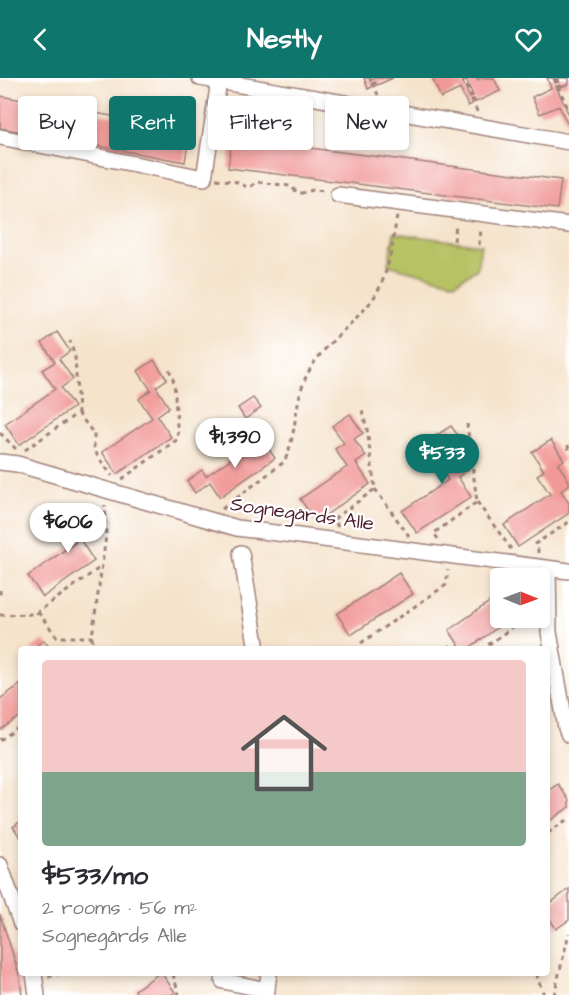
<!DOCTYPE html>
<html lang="en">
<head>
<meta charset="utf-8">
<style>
  :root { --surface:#fff; --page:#f2f2f3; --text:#2b2b33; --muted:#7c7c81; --line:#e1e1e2; --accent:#0f766e }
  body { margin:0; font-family:"Architects Daughter",sans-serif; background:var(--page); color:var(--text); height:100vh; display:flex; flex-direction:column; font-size:22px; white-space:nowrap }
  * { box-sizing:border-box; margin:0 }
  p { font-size:20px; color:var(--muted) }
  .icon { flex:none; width:33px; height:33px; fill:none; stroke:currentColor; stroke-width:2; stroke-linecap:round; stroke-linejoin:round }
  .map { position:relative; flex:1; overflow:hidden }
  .drawer { position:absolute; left:18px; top:568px; width:532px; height:330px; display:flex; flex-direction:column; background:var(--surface); border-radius:6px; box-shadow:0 3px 9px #0003 }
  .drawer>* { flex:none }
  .hud { position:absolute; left:18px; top:18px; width:534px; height:54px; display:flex; gap:12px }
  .needle { width:39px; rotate:91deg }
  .controls { position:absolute; left:490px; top:490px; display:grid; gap:12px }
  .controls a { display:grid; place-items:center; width:60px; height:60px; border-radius:6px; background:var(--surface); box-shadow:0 3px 9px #0003; font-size:30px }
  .price { position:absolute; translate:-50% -51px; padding:0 14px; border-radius:21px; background:#fff; color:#222; font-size:20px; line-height:39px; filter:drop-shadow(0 2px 3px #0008) }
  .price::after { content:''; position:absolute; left:50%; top:36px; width:18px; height:14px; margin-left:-9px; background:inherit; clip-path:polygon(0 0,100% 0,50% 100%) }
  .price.on { background:var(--accent); color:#fff }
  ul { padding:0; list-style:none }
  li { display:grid; align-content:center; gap:12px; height:318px; padding:0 24px }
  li+li { border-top:2px solid var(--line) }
  li span { display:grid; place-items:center; height:186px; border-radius:6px; color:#555 }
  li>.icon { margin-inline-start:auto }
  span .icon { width:108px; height:108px; fill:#fffc; stroke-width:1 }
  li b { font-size:26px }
  .tag { padding:0 21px; border-radius:6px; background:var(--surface); box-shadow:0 3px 9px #0003; font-size:21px; line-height:54px }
  .tag.on { background:var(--accent); color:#fff }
  header { display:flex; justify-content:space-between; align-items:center; height:78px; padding:0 24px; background:var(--accent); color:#fff; font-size:27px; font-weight:800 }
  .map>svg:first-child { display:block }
  .green { fill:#b6c264; stroke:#807048; stroke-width:1.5 }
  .building { fill:#f19997 }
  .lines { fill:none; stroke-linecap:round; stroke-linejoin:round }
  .minor-casing { stroke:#a0817b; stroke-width:18 }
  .path { stroke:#a0817b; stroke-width:3; stroke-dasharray:4.5 4.5; stroke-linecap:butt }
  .minor { stroke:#fff; stroke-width:15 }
  .labels { text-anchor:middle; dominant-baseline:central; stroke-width:4.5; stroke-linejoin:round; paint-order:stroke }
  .street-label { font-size:20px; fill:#4a1f2b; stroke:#fff }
</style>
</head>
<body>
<header><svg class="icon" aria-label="back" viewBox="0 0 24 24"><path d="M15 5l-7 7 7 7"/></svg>Nestly<svg class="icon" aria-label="heart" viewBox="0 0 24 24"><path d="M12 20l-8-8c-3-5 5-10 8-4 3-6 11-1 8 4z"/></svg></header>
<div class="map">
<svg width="569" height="917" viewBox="0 0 569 917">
  <rect width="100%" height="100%" fill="#fff"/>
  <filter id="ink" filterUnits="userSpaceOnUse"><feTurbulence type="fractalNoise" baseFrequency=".0167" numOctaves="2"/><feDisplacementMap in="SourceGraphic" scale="12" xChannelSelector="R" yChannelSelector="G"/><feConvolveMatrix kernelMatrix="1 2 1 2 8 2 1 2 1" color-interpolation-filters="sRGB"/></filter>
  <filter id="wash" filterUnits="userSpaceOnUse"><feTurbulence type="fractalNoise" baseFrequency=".008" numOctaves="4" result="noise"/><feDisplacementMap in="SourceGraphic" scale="24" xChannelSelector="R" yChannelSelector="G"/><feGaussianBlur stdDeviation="1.35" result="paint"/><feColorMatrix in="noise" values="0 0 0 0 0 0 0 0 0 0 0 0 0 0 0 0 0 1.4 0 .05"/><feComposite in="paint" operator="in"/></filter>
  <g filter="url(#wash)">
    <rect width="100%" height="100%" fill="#f5e3cb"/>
    <!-- green -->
    <polygon class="green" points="394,155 481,167 477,191 455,205 388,187"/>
    <g id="blocks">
      <!-- building -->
      <g class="building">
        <polygon points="364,0 369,0 370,3 373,1 373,0 393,0 377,7 375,4 371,6 372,9 368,11"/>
        <polygon points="437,0 461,0 470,20 473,18 466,1 467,0 477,0 478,2 481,0 494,0 500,13 476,24 474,21 471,22 472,26 468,28 460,11 441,20 433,2"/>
        <polygon points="547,0 553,0 555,5 559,4 557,0 569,0 569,6 561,9 560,7 556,8 569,37 569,44 567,45 559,28 540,36 532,19 551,10"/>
        <polygon points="0,18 190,52 185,84 0,50"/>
        <polygon points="232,60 561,102 557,131 228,90"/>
        <polygon points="57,254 70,273 59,281 73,301 61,310 74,329 19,367 5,346 55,311 42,292 55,284 42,265"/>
        <polygon points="154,282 167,301 156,309 169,329 157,338 171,359 117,396 102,374 152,340 139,321 151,312 138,293"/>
        <polygon points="253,320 261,330 245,341 238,330"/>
        <polygon points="350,336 363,355 354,361 366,378 356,385 370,406 316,444 300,421 347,389 335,371 344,365 332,348"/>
        <polygon points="451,348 465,367 456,373 468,392 458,399 471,419 417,455 402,433 448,402 436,384 444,379 432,360"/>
        <polygon points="261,360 275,380 220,419 210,404 195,415 187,403 202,392 206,398"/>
        <polygon points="551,362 564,382 558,386 569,403 569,407 561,413 569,425 569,435 518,469 504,447 550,416 537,397 544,393 532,374"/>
        <polygon points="89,427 103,447 81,463 94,483 43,519 28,498 76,464 63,445"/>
        <polygon points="399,495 413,516 351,557 337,536"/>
        <polygon points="501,516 501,540 511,540 466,572 462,572 449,552"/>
        <polygon points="44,562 51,572 30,572"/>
        <polygon points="21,606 21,638 0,652 0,621"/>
        <polygon points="558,706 569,722 569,729 548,744 548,713"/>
        <polygon points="21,743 21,760 13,749"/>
        <polygon points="569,811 569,842 556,851 548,838 548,827"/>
        <polygon points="0,836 19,896 22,917 0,917"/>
        <polygon points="158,896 162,896 175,914 172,917 138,917 135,912"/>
      </g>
    </g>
  </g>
  <g filter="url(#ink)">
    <use href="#blocks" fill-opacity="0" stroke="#a0817b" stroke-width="1.5"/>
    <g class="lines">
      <!-- minor casing -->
      <g class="minor-casing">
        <g id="minor">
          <polyline points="200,0 569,64"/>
          <polyline points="0,59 204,100 219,3"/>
          <polyline points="338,117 569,147"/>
          <polyline points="0,384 17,386 237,450 569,493"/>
          <polyline points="241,475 257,572"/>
          <polyline points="548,491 549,554 566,650 569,657"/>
          <polyline points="0,787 21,846"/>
          <polyline points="34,896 37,917"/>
          <polyline points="223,903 267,912"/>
          <polyline points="266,917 269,896"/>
        </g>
      </g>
      <!-- path -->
      <g class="path">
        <polyline points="371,0 372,2"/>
        <polyline points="463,0 472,19"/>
        <polyline points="555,0 557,5"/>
        <polyline points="373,5 378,17"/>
        <polyline points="558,8 569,33"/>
        <polyline points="473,21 477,34"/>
        <polyline points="216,101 238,104 245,108 250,109 257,104 290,108 298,115 302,115 313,112 326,113"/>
        <polyline points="454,163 456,147"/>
        <polyline points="479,167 481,151"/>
        <polyline points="78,335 94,356 94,369 97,377 112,398"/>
        <polyline points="0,355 17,372"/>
        <polyline points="568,367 569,375"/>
        <polyline points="25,372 78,335 75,279 70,263"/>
        <polyline points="122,401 178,361 174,304 169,291"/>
        <polyline points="375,411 409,458"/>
        <polyline points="477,424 511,471"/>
        <path d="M222 431 284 384C298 356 293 323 308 295 322 268 350 249 369 226 389 202 392 167 397 138"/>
        <polyline points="338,449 334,441 375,411 367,351 362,332"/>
        <polyline points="438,461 434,455 477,424 467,346"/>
        <polyline points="538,475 538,472 535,466 569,444"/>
        <polyline points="0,512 0,520"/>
        <polyline points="38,534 57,559 92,559"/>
        <polyline points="0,537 35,536 102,488"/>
        <polyline points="361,565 446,507 448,492"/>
        <polyline points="449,567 452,572"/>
        <polyline points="93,572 92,559 106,458 105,427"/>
        <polyline points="481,572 525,540"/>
        <polyline points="0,662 21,648"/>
        <polyline points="548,755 569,740"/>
        <polyline points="173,896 179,917"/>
        <polyline points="536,896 544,917"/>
        <polyline points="48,899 60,896"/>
        <polyline points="554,917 569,855"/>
      </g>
      <!-- minor -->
      <use href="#minor" class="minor"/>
    </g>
  </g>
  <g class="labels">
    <!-- street labels -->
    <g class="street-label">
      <text transform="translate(302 436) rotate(8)">Sognegårds Alle</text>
    </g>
  </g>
</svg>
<div class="controls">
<a><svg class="needle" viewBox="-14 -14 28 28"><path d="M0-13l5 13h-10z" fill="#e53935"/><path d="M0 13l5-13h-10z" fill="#7c7c81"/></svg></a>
</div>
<b class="price" style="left:235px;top:391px">$1,390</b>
<b class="price on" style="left:442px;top:407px">$533</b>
<b class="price" style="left:68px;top:476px">$606</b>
<div class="hud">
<a class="tag">Buy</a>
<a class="tag on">Rent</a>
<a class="tag">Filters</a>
<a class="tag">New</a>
</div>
<section class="drawer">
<ul>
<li><span style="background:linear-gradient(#f6c9c9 60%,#7fa58c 0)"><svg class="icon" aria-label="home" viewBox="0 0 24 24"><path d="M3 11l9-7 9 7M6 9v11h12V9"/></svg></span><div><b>$533/mo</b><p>2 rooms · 56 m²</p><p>Sognegårds Alle</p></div></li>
</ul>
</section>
</div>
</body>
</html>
